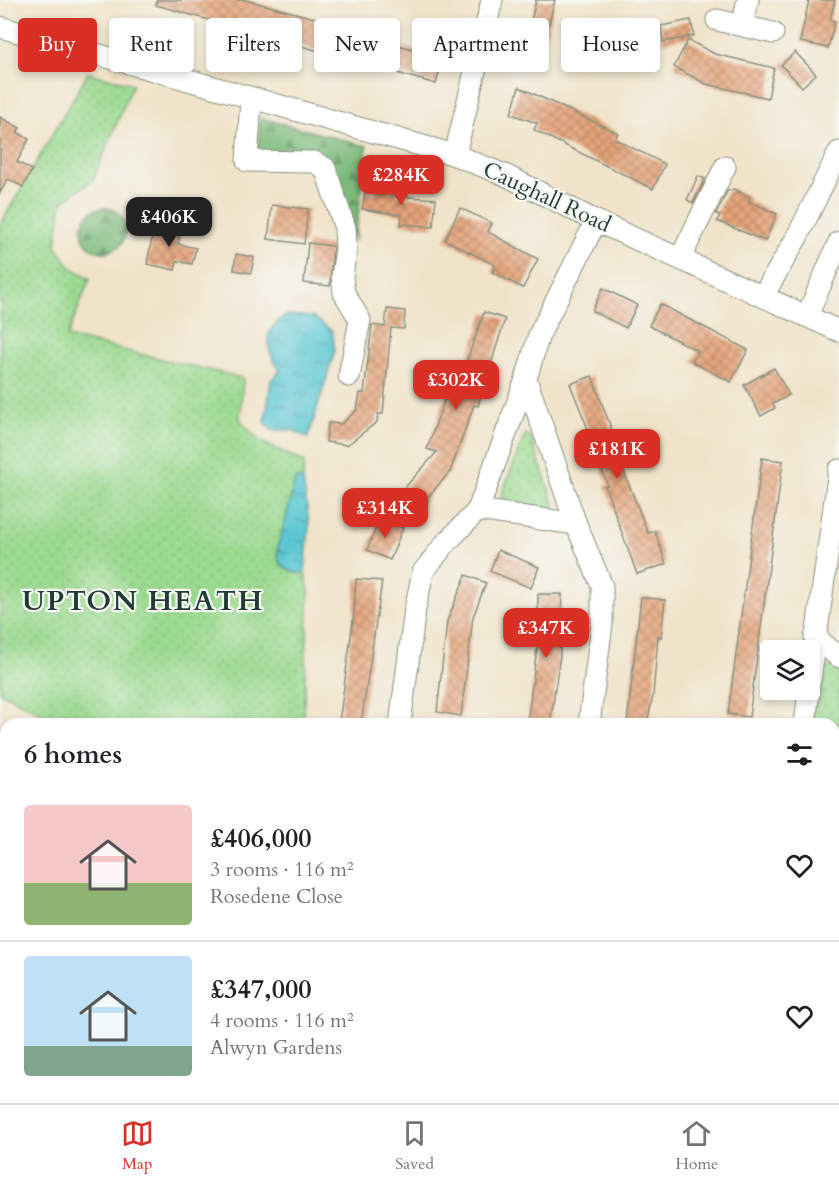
<!DOCTYPE html>
<html lang="en">
<head>
<meta charset="utf-8">
<style>
  :root { --surface:#fff; --page:#f2f2f2; --text:#202124; --muted:#757577; --line:#e0e0e0; --accent:#d93025 }
  body { margin:0; font-family:Cardo,serif; background:var(--page); color:var(--text); height:100vh; display:flex; flex-direction:column; font-size:22px; white-space:nowrap }
  * { box-sizing:border-box; margin:0 }
  p { font-size:20px; color:var(--muted) }
  .icon { flex:none; width:33px; height:33px; fill:none; stroke:currentColor; stroke-width:2; stroke-linecap:round; stroke-linejoin:round }
  .map { position:relative; flex:1; overflow:hidden }
  .side { position:absolute; left:0px; top:718px; width:840px; height:386px; display:flex; flex-direction:column; background:var(--surface); border-radius:18px 18px 0 0; box-shadow:0 3px 9px #0003 }
  .side>* { flex:none }
  .top-card { position:absolute; left:18px; top:18px; width:804px; height:54px; display:flex; gap:12px }
  .fabs { position:absolute; left:760px; top:640px; display:grid; gap:12px }
  .fabs a { display:grid; place-items:center; width:60px; height:60px; border-radius:6px; background:var(--surface); box-shadow:0 3px 9px #0003; font-size:30px }
  .price { position:absolute; translate:-50% -51px; padding:0 14px; border-radius:12px; background:var(--accent); color:#fff; font-size:20px; line-height:39px; filter:drop-shadow(0 2px 3px #0008) }
  .price::after { content:''; position:absolute; left:50%; top:36px; width:18px; height:14px; margin-left:-9px; background:inherit; clip-path:polygon(0 0,100% 0,50% 100%) }
  .price.active { background:#222; color:#fff }
  ul { padding:0; list-style:none }
  li { display:flex; align-items:center; gap:18px; height:150px; padding:0 24px }
  li+li { border-top:2px solid var(--line) }
  li span { display:grid; place-items:center; flex:none; width:168px; height:120px; border-radius:6px; color:#555 }
  li>.icon { margin-inline-start:auto }
  span .icon { width:72px; height:72px; fill:#fffc; stroke-width:1 }
  li b { font-size:26px }
  h2 { display:flex; justify-content:space-between; align-items:center; height:72px; padding:0 24px; font-size:26px }
  .chip { padding:0 21px; border-radius:6px; background:var(--surface); box-shadow:0 3px 9px #0003; font-size:21px; line-height:54px }
  .chip.active { background:var(--accent); color:#fff }
  .tabs { display:flex; justify-content:space-around; align-items:center; height:84px; border-top:2px solid var(--line); background:var(--surface); font-size:16px; color:var(--muted) }
  .tabs a { display:grid; justify-items:center; gap:3px }
  .tabs .active { color:var(--accent) }
  .map>svg:first-child { display:block }
  .built { fill:#e5d6b7 }
  .grass { fill:url(#grass-dots); stroke:#5d8c62; stroke-width:1.5 }
  .forest { fill:url(#forest-firs); stroke:#4e7c57; stroke-width:1.5 }
  .water { fill:url(#water-ripples); stroke:#3d8284; stroke-width:1.5 }
  .building { fill:url(#building-cross-hatch) }
  .lines { fill:none; stroke-linecap:round; stroke-linejoin:round }
  .minor-casing { stroke:#88907e; stroke-width:23 }
  .minor { stroke:#fff; stroke-width:21 }
  .labels { text-anchor:middle; dominant-baseline:central; stroke-width:4.5; stroke-linejoin:round; paint-order:stroke }
  .street-label { font-size:22px; fill:#1f3d34; stroke:#f6f6f2 }
  .district-label { font-size:28px; font-weight:bold; letter-spacing:1.5px; fill:#1f3d34; stroke:#f6f6f2 }
</style>
</head>
<body>
<div class="map">
<svg width="839" height="1103" viewBox="0 0 839 1103">
  <defs>
    <pattern id="grass-dots" width="8" height="8" patternUnits="userSpaceOnUse" patternTransform="scale(1.5)"><rect width="8" height="8" fill="#9bda90"/><path d="M2 2h.1M6 6h.1" fill="none" stroke="#85bc7d" stroke-width="1.8" stroke-linecap="round"/></pattern>
    <pattern id="forest-firs" width="22" height="20" patternUnits="userSpaceOnUse" patternTransform="scale(1.5)"><rect width="22" height="20" fill="#7cba7a"/><path d="M5 1l3.5 6h-7zM16 11l3.5 6h-7z" fill="#659865"/></pattern>
    <pattern id="water-ripples" width="26" height="14" patternUnits="userSpaceOnUse" patternTransform="scale(1.5)"><rect width="26" height="14" fill="#5bc7d3"/><path d="M2 4q2-2 4 0t4 0M15 11q2-2 4 0t4 0" fill="none" stroke="#4ba3ac"/></pattern>
    <pattern id="building-cross-hatch" width="8" height="8" patternUnits="userSpaceOnUse" patternTransform="scale(1.5)"><rect width="8" height="8" fill="#e6a47a"/><path d="M0 0l8 8M0 8l8-8" fill="none" stroke="#ba8765"/></pattern>
  </defs>
  <rect width="100%" height="100%" fill="#f6f6f2"/>
  <filter id="ink" filterUnits="userSpaceOnUse"><feTurbulence type="fractalNoise" baseFrequency=".0167" numOctaves="2"/><feDisplacementMap in="SourceGraphic" scale="12" xChannelSelector="R" yChannelSelector="G"/><feConvolveMatrix kernelMatrix="1 2 1 2 8 2 1 2 1" color-interpolation-filters="sRGB"/></filter>
  <filter id="wash" filterUnits="userSpaceOnUse"><feTurbulence type="fractalNoise" baseFrequency=".008" numOctaves="4" result="noise"/><feDisplacementMap in="SourceGraphic" scale="24" xChannelSelector="R" yChannelSelector="G"/><feGaussianBlur stdDeviation="1.35" result="paint"/><feColorMatrix in="noise" values="0 0 0 0 0 0 0 0 0 0 0 0 0 0 0 0 0 1.4 0 .05"/><feComposite in="paint" operator="in"/></filter>
  <g filter="url(#wash)">
    <rect width="100%" height="100%" fill="#f0e3c9"/>
    <!-- built -->
    <polygon class="built" points="182,1098 702,1098 702,1103 180,1103"/>
    <!-- grass -->
    <g class="grass">
      <path d="M88 73 133 84 93 180 62 202 56 246 70 267 90 278 67 337 243 378 240 420 259 441 304 462 303 479 295 480C292 494 289 508 285 522 277 548 267 570 305 574L309 591 303 724H64L0 692V225Z"/>
      <polygon points="525,434 530,436 555,506 547,509 500,499"/>
      <polygon points="831,666 839,667 839,834 834,836 834,724 812,724 818,675"/>
    </g>
    <!-- forest -->
    <g class="forest">
      <polygon points="260,118 367,146 355,242 339,198 340,177 320,154 258,151"/>
      <circle cx="104" cy="230" r="22"/>
    </g>
    <!-- water -->
    <g class="water">
      <path d="M287 315 313 317 332 331 335 351 308 438 292 430H271L265 422 271 380 280 371C266 349 260 331 287 315Z"/>
      <path d="M303 479 309 524 305 574C267 570 277 548 285 522 289 508 292 494 295 480Z"/>
    </g>
    <g id="blocks">
      <!-- building -->
      <g class="building">
        <polygon points="157,0 246,0 383,36 382,41 443,57 436,84 156,5"/>
        <polygon points="536,0 555,0 540,59 523,55"/>
        <polygon points="809,0 835,0 830,20 835,21 828,48 800,42"/>
        <polygon points="691,20 694,36 663,42 661,26"/>
        <polygon points="688,40 715,54 774,68 768,98 706,84 674,67"/>
        <polygon points="795,52 816,74 802,87 781,65"/>
        <polygon points="519,87 618,133 615,139 665,164 653,189 534,130 537,123 511,114"/>
        <polygon points="0,117 20,128 17,132 29,139 17,162 32,170 23,187 8,179 0,193"/>
        <polygon points="698,176 705,179 693,203 687,200"/>
        <polygon points="376,184 397,187 396,196 436,199 433,227 401,224 402,215 362,209 365,192 375,194"/>
        <polygon points="733,189 750,197 748,201 777,214 765,241 717,221 720,215 716,214 728,190 731,191"/>
        <polygon points="272,205 308,209 304,244 268,239"/>
        <polygon points="460,208 492,223 488,232 538,259 523,288 492,272 495,265 445,240"/>
        <polygon points="161,221 182,225 178,244 196,248 192,264 177,261 175,270 147,264 153,233 159,234"/>
        <polygon points="308,243 333,246 330,286 304,283"/>
        <polygon points="236,254 254,257 251,273 234,270"/>
        <polygon points="603,288 637,305 626,328 592,311"/>
        <polygon points="660,304 748,350 731,382 692,362 698,351 649,326"/>
        <polygon points="387,309 405,311 404,329 391,328 383,414 378,414 377,422 347,445 326,442 328,423 341,424 357,410 360,393 364,393 372,325 385,327"/>
        <polygon points="484,312 505,319 478,406 474,405 450,472 416,510 398,495 437,452 427,449 452,378 459,361 466,363"/>
        <polygon points="774,368 789,395 773,404 775,408 761,416 744,385"/>
        <polygon points="592,376 622,458 619,459 648,533 655,531 666,564 637,574 605,486 608,485 587,434 590,434 570,384"/>
        <polygon points="762,458 783,461 749,717 728,714"/>
        <polygon points="380,518 403,528 390,560 367,550"/>
        <polygon points="498,550 539,567 531,588 490,571"/>
        <polygon points="466,575 486,583 473,617 461,716 437,712 447,621"/>
        <polygon points="356,579 382,581 361,724 349,724 339,723 354,614"/>
        <polygon points="538,594 562,594 560,655 550,724 527,724 538,641"/>
        <polygon points="641,597 665,600 661,637 658,636 653,696 647,724 627,724"/>
      </g>
    </g>
  </g>
  <g filter="url(#ink)">
    <use href="#blocks" fill-opacity="0" stroke="#88907e" stroke-width="1.5"/>
    <g class="lines">
      <!-- minor casing -->
      <g class="minor-casing">
        <g id="minor">
          <polyline points="717,20 773,33"/>
          <polyline points="742,25 748,0"/>
          <polyline points="0,27 455,155 507,176 596,221 839,331"/>
          <polyline points="251,99 247,161 314,162 325,168 345,228 346,249 342,276 344,293 360,320 349,376"/>
          <polyline points="455,155 492,0"/>
          <polyline points="680,259 725,167"/>
          <polyline points="763,296 797,237 839,152"/>
          <polyline points="807,316 839,242"/>
          <polyline points="478,510 526,379"/>
          <polyline points="815,637 839,657"/>
          <polyline points="810,681 839,470"/>
          <polyline points="400,724 415,609 423,572 445,544 478,510 576,524"/>
          <polyline points="589,724 602,624 602,586 576,524 526,379 539,335 596,221"/>
          <polyline points="805,724 809,690"/>
          <polyline points="834,847 839,845"/>
          <polyline points="675,1103 677,1098"/>
          <polyline points="755,1103 755,1098"/>
        </g>
      </g>
      <!-- minor -->
      <use href="#minor" class="minor"/>
    </g>
  </g>
  <g class="labels">
    <!-- street labels -->
    <g class="street-label">
      <text transform="translate(547 197) rotate(25)">Caughall Road</text>
    </g>
    <!-- district labels -->
    <g class="district-label">
      <text x="143" y="601">UPTON HEATH</text>
    </g>
  </g>
</svg>
<div class="fabs">
<a><svg class="icon" aria-label="layers" viewBox="0 0 24 24"><path d="M12 4l9 5-9 5-9-5zM3 14l9 5 9-5"/></svg></a>
</div>
<b class="price" style="left:401px;top:206px">£284K</b>
<b class="price active" style="left:169px;top:248px">£406K</b>
<b class="price" style="left:456px;top:411px">£302K</b>
<b class="price" style="left:617px;top:480px">£181K</b>
<b class="price" style="left:385px;top:539px">£314K</b>
<b class="price" style="left:546px;top:659px">£347K</b>
<div class="top-card">
<a class="chip active">Buy</a>
<a class="chip">Rent</a>
<a class="chip">Filters</a>
<a class="chip">New</a>
<a class="chip">Apartment</a>
<a class="chip">House</a>
</div>
<section class="side">
<h2>6 homes<svg class="icon" aria-label="filters" viewBox="0 0 24 24"><path d="M4 7h16M4 17h16"/><circle cx="9" cy="7" r="2"/><circle cx="15" cy="17" r="2"/></svg></h2>
<ul>
<li><span style="background:linear-gradient(#f6c9c9 65%,#8fb573 0)"><svg class="icon" aria-label="home" viewBox="0 0 24 24"><path d="M3 11l9-7 9 7M6 9v11h12V9"/></svg></span><div><b>£406,000</b><p>3 rooms · 116 m²</p><p>Rosedene Close</p></div><svg class="icon" aria-label="heart" viewBox="0 0 24 24"><path d="M12 20l-8-8c-3-5 5-10 8-4 3-6 11-1 8 4z"/></svg></li>
<li><span style="background:linear-gradient(#bfe0f5 75%,#7fa58c 0)"><svg class="icon" aria-label="home" viewBox="0 0 24 24"><path d="M3 11l9-7 9 7M6 9v11h12V9"/></svg></span><div><b>£347,000</b><p>4 rooms · 116 m²</p><p>Alwyn Gardens</p></div><svg class="icon" aria-label="heart" viewBox="0 0 24 24"><path d="M12 20l-8-8c-3-5 5-10 8-4 3-6 11-1 8 4z"/></svg></li>
</ul>
</section>
</div>
<nav class="tabs">
<a class="active"><svg class="icon" aria-label="map" viewBox="0 0 24 24"><path d="M3 6l6-2 6 2 6-2v14l-6 2-6-2-6 2zM9 4v14M15 6v14"/></svg>Map</a>
<a><svg class="icon" aria-label="saved" viewBox="0 0 24 24"><path d="M7 4h10v16l-5-4-5 4z"/></svg>Saved</a>
<a><svg class="icon" aria-label="home" viewBox="0 0 24 24"><path d="M3 11l9-7 9 7M6 9v11h12V9"/></svg>Home</a>
</nav>
</body>
</html>
